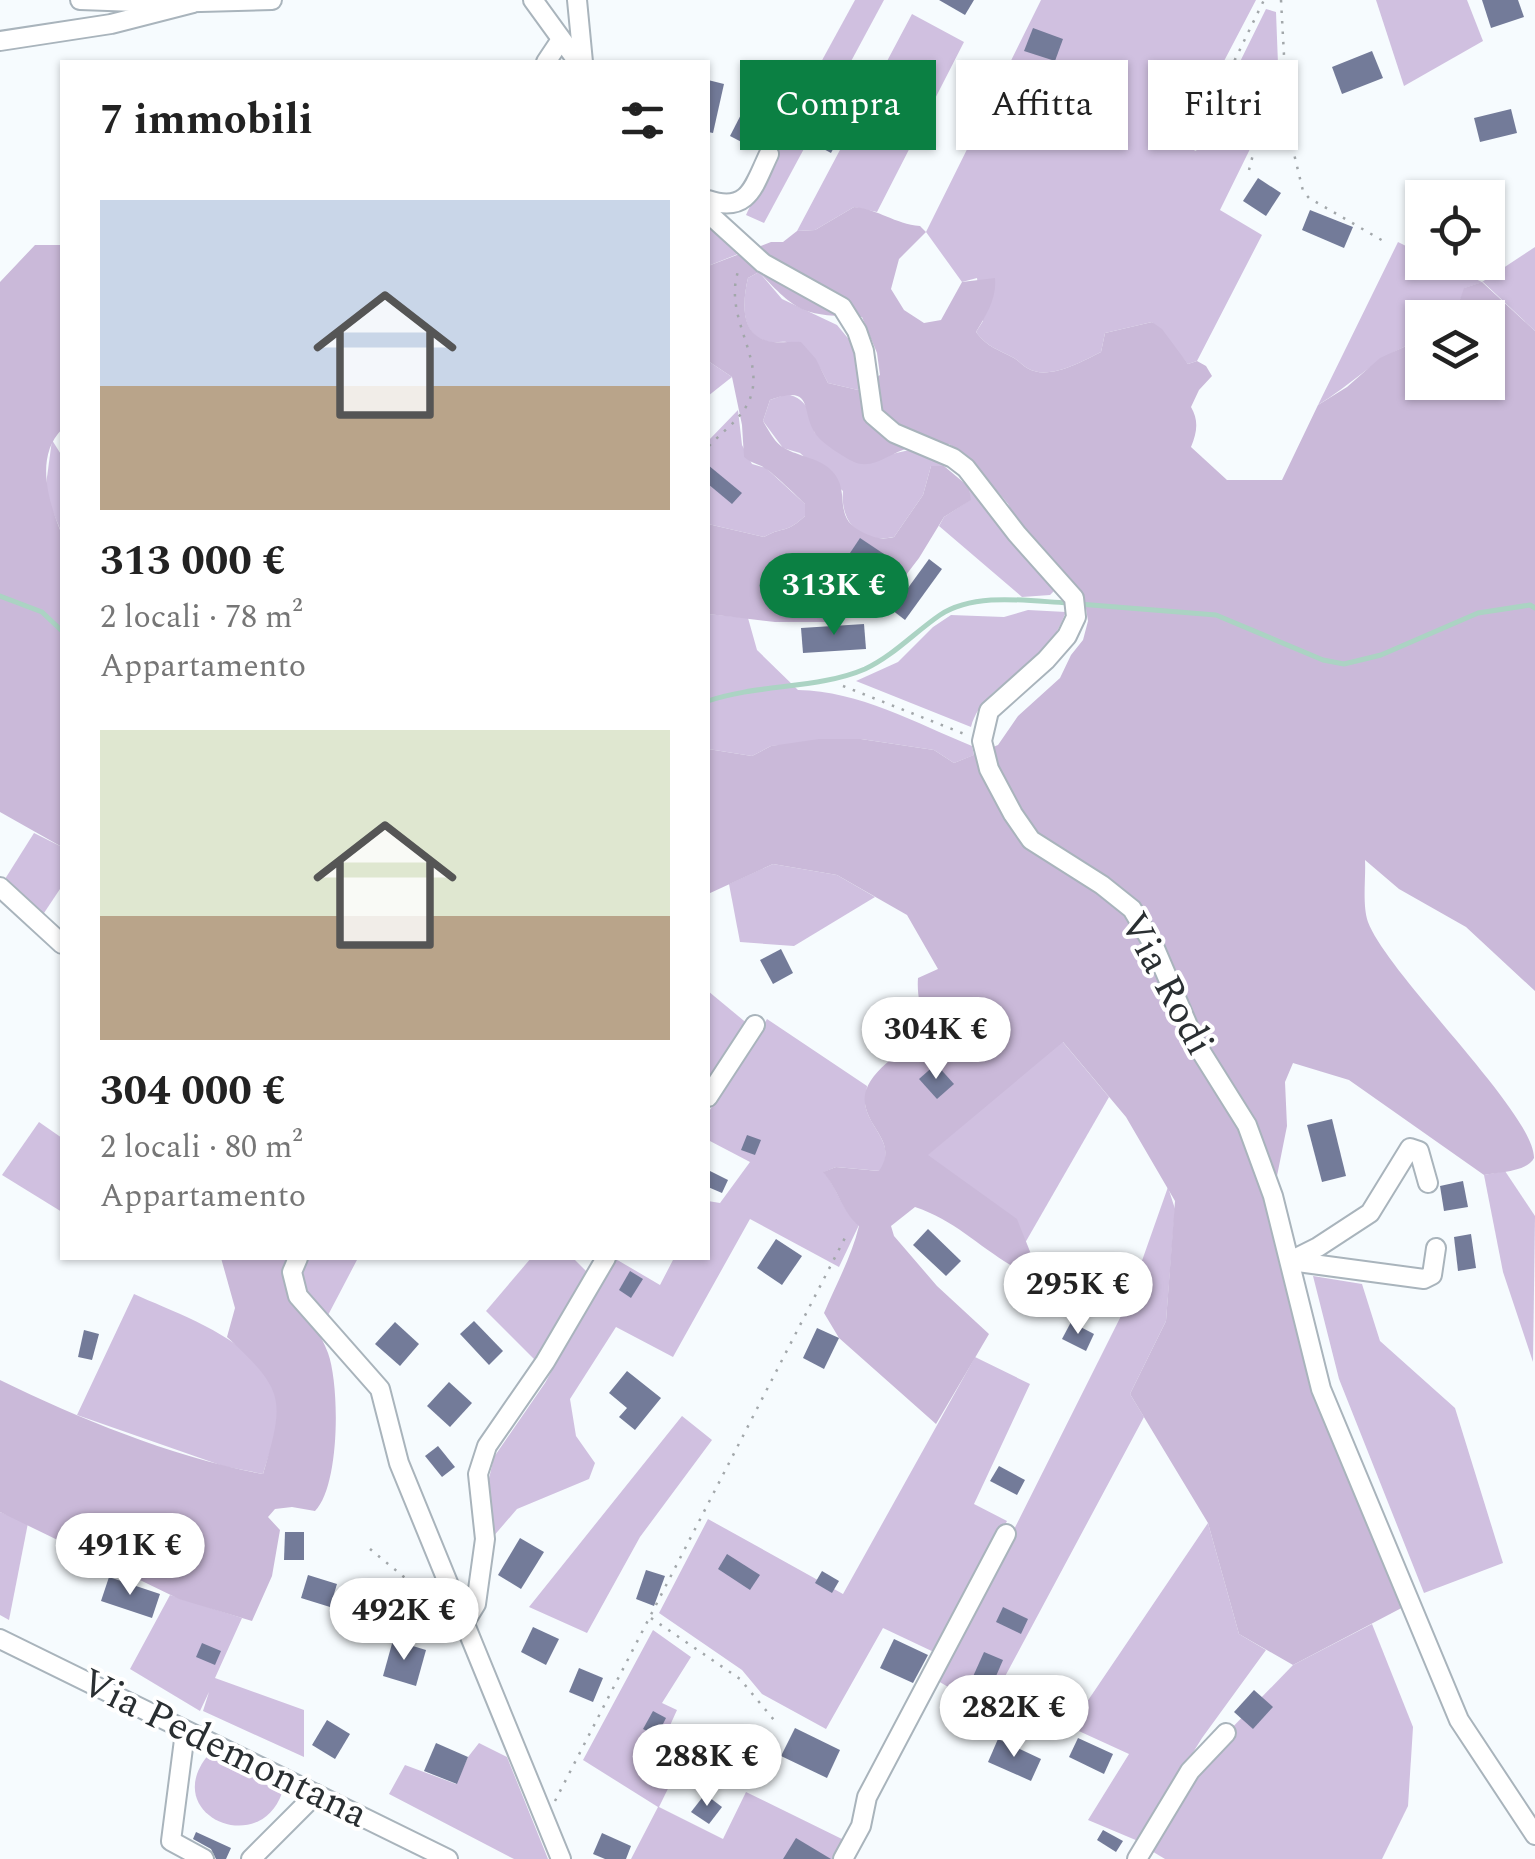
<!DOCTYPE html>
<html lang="it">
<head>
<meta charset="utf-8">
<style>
  :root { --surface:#fff; --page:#f6f6f6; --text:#222; --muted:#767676; --accent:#0b8043 }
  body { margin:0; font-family:Spectral,serif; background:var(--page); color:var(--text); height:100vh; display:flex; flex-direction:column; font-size:38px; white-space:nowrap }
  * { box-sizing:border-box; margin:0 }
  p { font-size:32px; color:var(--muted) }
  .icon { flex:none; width:55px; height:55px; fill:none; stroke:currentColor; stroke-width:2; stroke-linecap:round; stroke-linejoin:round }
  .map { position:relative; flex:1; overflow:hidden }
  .sheet { position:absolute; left:60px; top:60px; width:650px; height:1200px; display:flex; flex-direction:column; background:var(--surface); border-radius:0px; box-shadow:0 2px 8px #0004 }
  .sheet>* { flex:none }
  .banner { position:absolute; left:740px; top:60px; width:645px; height:90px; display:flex; gap:20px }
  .buttons { position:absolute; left:1405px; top:180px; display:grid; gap:20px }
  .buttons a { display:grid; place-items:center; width:100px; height:100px; border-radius:0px; background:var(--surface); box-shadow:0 2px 8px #0004; font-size:50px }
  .price { position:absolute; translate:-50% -85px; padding:0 22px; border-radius:35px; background:#fff; color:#222; font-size:32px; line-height:65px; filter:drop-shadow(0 2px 5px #0008) }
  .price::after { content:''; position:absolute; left:50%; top:60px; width:30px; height:22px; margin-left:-15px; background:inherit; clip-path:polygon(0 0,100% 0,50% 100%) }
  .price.current { background:var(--accent); color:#fff }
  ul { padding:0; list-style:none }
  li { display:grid; align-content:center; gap:20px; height:530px; padding:0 40px }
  li span { display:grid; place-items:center; height:310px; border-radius:0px; color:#555 }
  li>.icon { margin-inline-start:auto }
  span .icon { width:180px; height:180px; fill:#fffc; stroke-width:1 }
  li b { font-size:42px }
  h2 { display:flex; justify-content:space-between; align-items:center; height:120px; padding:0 40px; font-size:42px }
  .tag { padding:0 35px; border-radius:0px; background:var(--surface); box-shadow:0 2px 8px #0004; font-size:35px; line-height:90px }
  .tag.current { background:var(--accent); color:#fff }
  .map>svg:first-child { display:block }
  .green { fill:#d0c0e0 }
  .forest { fill:#cab9d9; fill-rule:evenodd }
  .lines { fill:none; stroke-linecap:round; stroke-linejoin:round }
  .stream { stroke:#abd3c3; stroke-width:5 }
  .building { fill:#737b99 }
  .minor-casing { stroke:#a9b4bc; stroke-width:22 }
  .path { stroke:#a2a7aa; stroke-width:2.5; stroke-dasharray:2.5 8; stroke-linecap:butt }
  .minor { stroke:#fff; stroke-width:18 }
  .labels { text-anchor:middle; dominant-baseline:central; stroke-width:8; stroke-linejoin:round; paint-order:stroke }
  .street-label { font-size:40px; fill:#2a2f32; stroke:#fff }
</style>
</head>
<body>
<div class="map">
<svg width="1535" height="1859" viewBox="0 0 1535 1859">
  <rect width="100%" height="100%" fill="#f6fbfe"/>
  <!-- green -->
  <g class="green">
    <polygon points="855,0 884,0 764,223 746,215 791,117"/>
    <path d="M1041 0H1256L1212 84 1186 72 1160 135 1196 151 1266 9 1276 12 1279 90 1220 210 1262 235 1197 361 1188 364 1152 322 1105 333 1101 352C1081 362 1048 381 1027 368 1022 365 1019 361 1014 358 998 349 988 348 976 332L983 321 977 278 962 282 926 232Z"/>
    <polygon points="1376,0 1467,0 1483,41 1404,86"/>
    <polygon points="912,14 964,42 877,212 854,207 815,230 797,231"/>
    <polygon points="708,227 738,254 708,266"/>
    <path d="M1398 242 1422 254V262L1441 263 1482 282 1535 247V331L1483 282 1465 288 1458 305 1470 317 1422 318V352L1406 346C1373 361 1349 386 1318 405Z"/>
    <path d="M759 272 782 299 837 325 852 343 861 388 858 390 828 383C819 364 811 351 790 343 783 340 774 344 766 341 739 333 743 299 748 278Z"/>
    <polygon points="708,361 732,377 708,396"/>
    <path d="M787 394C809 400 810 413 815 433L892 454 918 448 944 466H931L923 495 894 537C861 544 840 523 843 491L800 453 783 448 763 421 770 400Z"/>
    <path d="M738 410 742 445 752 464 766 468 805 504V516C786 534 783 526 764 537L708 524V441Z"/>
    <polygon points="52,440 62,456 62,534 45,492"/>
    <polygon points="969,487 1015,545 1057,588 1050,595 1022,597 939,526 944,517 970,500"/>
    <path d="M1028 610 1066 612C1060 626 1052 643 1042 654 1017 680 981 690 971 727L856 681 898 662 933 627 951 615 1004 617Z"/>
    <path d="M708 614 748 618 757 650 798 690C859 691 916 723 972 746L974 755 954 763 934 750 861 739 771 746 752 756 708 749Z"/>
    <polygon points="34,833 62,847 62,886 40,919 5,879"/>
    <polygon points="773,864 837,875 875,897 794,946 740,942 729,884"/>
    <polygon points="708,991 749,1025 708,1082"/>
    <path d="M767 1019 867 1086C867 1091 865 1097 865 1103 868 1129 898 1143 880 1171L836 1167 824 1172C838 1190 842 1210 859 1225L839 1267 750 1219 673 1357 616 1327 570 1399 576 1436 595 1463 589 1479 517 1509 492 1538 487 1487 494 1457 545 1383 614 1258 660 1285 674 1258H708V1201L720 1203 750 1162 708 1140V1113Z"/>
    <polygon points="1062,1041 1109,1097 1025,1243 927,1155"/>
    <polygon points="39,1122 62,1138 62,1212 2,1175"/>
    <polygon points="1505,1171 1535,1216 1533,1362 1503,1272 1484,1175"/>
    <polygon points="1168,1187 1175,1209 1166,1321 1130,1394 1144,1417 987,1710 938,1681 1126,1306"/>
    <path d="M304 1258H358L326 1319C311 1300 298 1284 304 1258Z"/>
    <polygon points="531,1258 573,1258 587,1272 536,1361 486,1311"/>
    <polygon points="1313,1276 1362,1284 1380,1341 1455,1408 1503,1563 1424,1593 1339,1379"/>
    <path d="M134 1294C180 1315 263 1342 277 1397 283 1420 269 1453 263 1474L223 1466 77 1415Z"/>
    <polygon points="975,1357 1030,1384 974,1504 1007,1521 938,1654 883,1628 826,1729 762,1694 742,1670 659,1613 708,1519 843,1594"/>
    <polygon points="682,1416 712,1440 640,1537 587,1633 529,1607"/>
    <polygon points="0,1512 28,1523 9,1620 0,1615"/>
    <polygon points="1208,1523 1239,1634 1266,1650 1202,1738 1138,1841 1088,1820 1129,1754 1070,1727"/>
    <polygon points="170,1595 242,1618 215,1678 304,1710 304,1757 203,1711 209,1692 200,1711 130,1669"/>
    <polygon points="1372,1624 1413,1727 1408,1806 1382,1859 1165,1859 1150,1850 1190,1771 1293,1665"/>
    <polygon points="653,1630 691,1657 662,1703 677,1710 662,1743 683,1758 659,1807 723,1839 746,1792 846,1841 836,1859 631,1859 658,1807 583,1760"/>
    <polygon points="479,1743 507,1757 548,1859 514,1859 389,1794 405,1765 456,1784 468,1757"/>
    <path d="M209 1754 282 1793C259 1859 158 1814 209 1754Z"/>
  </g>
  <!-- forest -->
  <g class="forest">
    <path d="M854 207C878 209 895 224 920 226L926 232 899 259 891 289 904 310 924 323 941 320 962 282 995 278C997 299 986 315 976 332 988 348 998 349 1014 358 1019 361 1022 365 1027 368 1048 381 1081 362 1101 352L1105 333 1152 322 1162 329 1188 364 1197 361 1206 366 1212 376 1199 390 1191 407C1199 421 1197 432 1191 447L1227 480H1282L1318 405 1347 387 1380 358 1406 346 1422 352V382H1488V351L1492 349 1488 341V318L1470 317 1458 305 1464 288 1482 282 1535 331V991L1466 927 1399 889 1365 860C1366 878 1362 905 1368 922 1388 975 1535 1114 1534 1158 1527 1172 1498 1172 1484 1175L1349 1080 1293 1063 1285 1082 1287 1126 1273 1196 1308 1339 1411 1603 1293 1665 1239 1634 1208 1523 1130 1394 1166 1321 1175 1201 1126 1117 1063 1042 928 1155 1017 1219 1033 1259 1012 1266C977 1245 954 1220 915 1207L891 1226 894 1236 937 1286 989 1334 936 1424 839 1338 824 1313C837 1282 851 1258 859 1226 842 1212 838 1189 823 1172L836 1167 879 1171C898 1143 869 1130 865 1104 860 1077 901 1050 922 1040 927 1015 916 1005 918 978L938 969 907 915 837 875 773 864 708 894V749L752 756 771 746 819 739H861L934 750 954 763 998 745 1018 716 1060 678 1071 655 1083 640 1088 621 1084 596 1018 523 1008 504 971 460 949 444C936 446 923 446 910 448 890 452 872 472 852 461 842 456 820 442 815 433 800 410 815 384 770 400L763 421C768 429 773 440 781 446 795 456 817 457 830 469 854 491 829 517 864 533 876 538 881 540 894 537L923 495 931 466H944L969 487 971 500 944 517 919 558 880 609 829 622H775L708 614V524L764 537C783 526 786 534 805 516V504C799 498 772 472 766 469 758 463 752 464 744 457L742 425 732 377 708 361V266L771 242H783L797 231 815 230ZM759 272C799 314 803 315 862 317L877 353 880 375 858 390 828 383 816 359 801 342C791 341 778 344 768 341 739 334 743 300 748 278Z"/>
    <path d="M35 245H62V429C34 458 49 502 62 535V847L0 812V282Z"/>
    <path d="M221 1258H288C279 1314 312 1308 328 1353 340 1386 340 1486 315 1511L292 1507 275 1509 268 1517 280 1530 272 1576 252 1621 179 1599 0 1512V1380C82 1420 173 1457 263 1474 285 1399 285 1391 227 1337L235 1308Z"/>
  </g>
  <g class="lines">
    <!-- stream -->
    <g class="stream">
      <polyline points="0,596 42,612 62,631"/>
      <polyline points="1079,604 1216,615 1323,660 1344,664 1381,655 1478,613 1530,605 1535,608"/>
      <path d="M708 701C757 684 819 689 865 669 893 656 915 632 940 615 975 592 1028 601 1068 603"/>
    </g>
  </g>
  <!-- building -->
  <g class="building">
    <polygon points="939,0 974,0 965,15"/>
    <polygon points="1482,0 1518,0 1524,17 1491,28"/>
    <polygon points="1033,28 1063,39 1055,61 1024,51"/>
    <polygon points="1372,51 1383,78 1342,94 1332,67"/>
    <polygon points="1187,71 1212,84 1191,128 1165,116"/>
    <polygon points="708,80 724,84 713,133 708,132"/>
    <polygon points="749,99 781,115 767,142 757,150 730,136"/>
    <polygon points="1511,109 1517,133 1480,142 1474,118"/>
    <polygon points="832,119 845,126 831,153 818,146"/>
    <polygon points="1258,178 1281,193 1266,216 1243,201"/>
    <polygon points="1310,210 1353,227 1344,248 1302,230"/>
    <polygon points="708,465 742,493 732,504 708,484"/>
    <polygon points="860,538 884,554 874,569 850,553"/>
    <polygon points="929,559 942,569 905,620 892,610"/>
    <polygon points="864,624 866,649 803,653 801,628"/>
    <polygon points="781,949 793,973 773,984 760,960"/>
    <polygon points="936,1064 954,1084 937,1099 919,1079"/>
    <polygon points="1332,1119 1346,1176 1322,1182 1307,1125"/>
    <polygon points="747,1135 761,1140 755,1155 741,1150"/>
    <polygon points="708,1170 728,1180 722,1193 708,1187"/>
    <polygon points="1463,1181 1468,1207 1444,1211 1440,1186"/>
    <polygon points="928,1229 961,1261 946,1276 913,1245"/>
    <polygon points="1471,1234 1476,1268 1458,1271 1454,1237"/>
    <polygon points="776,1239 802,1256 782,1285 757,1268"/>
    <polygon points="630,1271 643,1279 631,1298 619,1290"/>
    <polygon points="474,1321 503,1351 489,1365 460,1334"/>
    <polygon points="395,1322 419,1344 400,1366 375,1344"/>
    <polygon points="1071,1322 1094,1334 1086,1351 1062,1339"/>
    <polygon points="817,1328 839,1338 824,1369 803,1358"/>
    <polygon points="84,1330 99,1334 92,1360 78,1357"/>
    <polygon points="627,1371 661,1398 635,1430 619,1417 627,1408 609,1393"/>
    <polygon points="449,1382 472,1403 450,1427 427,1406"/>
    <polygon points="438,1446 455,1467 442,1477 425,1456"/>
    <polygon points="999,1466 1025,1480 1017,1495 990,1481"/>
    <polygon points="285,1532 304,1532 304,1560 284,1560"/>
    <polygon points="520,1538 544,1552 521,1589 498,1575"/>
    <polygon points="727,1554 760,1575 750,1590 718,1569"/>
    <polygon points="646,1570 665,1576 654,1606 636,1599"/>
    <polygon points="822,1571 839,1581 832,1593 815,1583"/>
    <polygon points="308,1575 337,1584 330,1607 301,1598"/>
    <polygon points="109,1577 160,1594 152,1618 101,1601"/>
    <polygon points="1003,1607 1028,1619 1021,1634 996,1622"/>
    <polygon points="533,1627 559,1639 546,1665 521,1652"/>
    <polygon points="894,1639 928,1655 913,1683 880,1668"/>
    <polygon points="393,1640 426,1650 416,1686 383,1676"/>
    <polygon points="202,1643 221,1651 215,1665 196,1657"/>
    <polygon points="984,1652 1003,1660 990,1690 971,1681"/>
    <polygon points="579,1668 603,1678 593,1702 569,1692"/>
    <polygon points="1254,1690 1273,1707 1253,1729 1234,1712"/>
    <polygon points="653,1711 666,1718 657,1736 643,1729"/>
    <polygon points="327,1720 350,1734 335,1759 312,1745"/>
    <polygon points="795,1728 840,1750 827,1778 781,1756"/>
    <polygon points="1078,1738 1113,1754 1104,1774 1069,1757"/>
    <polygon points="998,1739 1041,1759 1031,1781 988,1762"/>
    <polygon points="436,1743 468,1757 457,1784 424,1771"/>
    <polygon points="705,1794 722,1807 709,1824 691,1812"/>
    <polygon points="1103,1830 1123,1841 1116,1852 1097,1840"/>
    <polygon points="196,1832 231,1848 226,1859 216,1859 211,1849 193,1839"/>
    <polygon points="602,1833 631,1846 626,1859 605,1859 593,1854"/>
    <polygon points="796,1838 831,1859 783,1859"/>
  </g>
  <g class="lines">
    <!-- minor casing -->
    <g class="minor-casing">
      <g id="minor">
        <polyline points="80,0 164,3 272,0"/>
        <polyline points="533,0 578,62"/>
        <polyline points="577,0 583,62"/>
        <polyline points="0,41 111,24 193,3"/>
        <polyline points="546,62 560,41"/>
        <path d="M708 200C749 214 754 185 769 154"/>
        <polyline points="708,213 763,263 842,307 857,331 864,351 873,415 894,433 953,458 966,468 1017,534 1074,598 1076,617 1067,636 1046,660 989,711 982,741 989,769 1013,814 1031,840 1102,885 1132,909 1154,946 1195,1042 1247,1125 1273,1196 1321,1389 1459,1720 1535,1835"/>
        <polyline points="0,887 62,944"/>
        <polyline points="708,1097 755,1025"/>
        <polyline points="1428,1183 1419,1151 1410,1148 1370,1213 1318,1247 1290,1261 1424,1279 1432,1275 1436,1248"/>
        <polyline points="298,1258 292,1272 298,1296 380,1389 399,1463 561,1859"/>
        <polyline points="463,1625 476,1604 485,1539 478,1474 487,1446 545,1362 606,1258"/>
        <polyline points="0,1639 448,1859"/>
        <polyline points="180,1728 184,1740 171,1841 204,1859"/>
        <polyline points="251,1859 316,1794"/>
        <polyline points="843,1859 861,1826 867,1797 1006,1534"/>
        <polyline points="1137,1859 1190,1771 1226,1733"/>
      </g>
    </g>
    <!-- path -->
    <g class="path">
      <polyline points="1281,0 1288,129 1303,191 1309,198 1385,242"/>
      <polyline points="1207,117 1264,0"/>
      <polyline points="1249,170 1256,143 1284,101"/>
      <path d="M709 446C721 433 739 420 747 405 771 361 719 317 740 266"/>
      <polyline points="843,686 967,735"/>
      <polyline points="370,1549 438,1605"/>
      <polyline points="651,1618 740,1679 774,1720"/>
      <polyline points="555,1801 848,1232"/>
    </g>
    <!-- minor -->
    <use href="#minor" class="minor"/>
  </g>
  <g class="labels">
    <!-- street labels -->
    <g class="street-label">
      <text transform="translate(1166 984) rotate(62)">Via Rodi</text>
      <text transform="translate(224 1749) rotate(26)">Via Pedemontana</text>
    </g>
  </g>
</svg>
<div class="buttons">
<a><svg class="icon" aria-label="locate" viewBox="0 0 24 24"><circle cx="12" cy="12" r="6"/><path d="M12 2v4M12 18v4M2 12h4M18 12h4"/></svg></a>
<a><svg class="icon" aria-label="layers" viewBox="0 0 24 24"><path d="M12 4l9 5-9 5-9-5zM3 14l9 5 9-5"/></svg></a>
</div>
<b class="price current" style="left:834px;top:638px">313K €</b>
<b class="price" style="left:936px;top:1082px">304K €</b>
<b class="price" style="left:1078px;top:1337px">295K €</b>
<b class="price" style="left:130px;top:1598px">491K €</b>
<b class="price" style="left:404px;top:1663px">492K €</b>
<b class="price" style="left:1014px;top:1760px">282K €</b>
<b class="price" style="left:707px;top:1809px">288K €</b>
<div class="banner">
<a class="tag current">Compra</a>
<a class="tag">Affitta</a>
<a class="tag">Filtri</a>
</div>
<section class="sheet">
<h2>7 immobili<svg class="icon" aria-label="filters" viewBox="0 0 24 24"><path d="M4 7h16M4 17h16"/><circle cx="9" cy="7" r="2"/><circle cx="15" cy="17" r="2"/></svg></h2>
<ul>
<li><span style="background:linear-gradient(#c9d6e8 60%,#b9a48a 0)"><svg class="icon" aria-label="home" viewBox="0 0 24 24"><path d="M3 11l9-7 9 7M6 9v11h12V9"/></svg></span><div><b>313 000 €</b><p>2 locali · 78 m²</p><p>Appartamento</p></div></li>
<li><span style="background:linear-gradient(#dfe7d0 60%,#b9a48a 0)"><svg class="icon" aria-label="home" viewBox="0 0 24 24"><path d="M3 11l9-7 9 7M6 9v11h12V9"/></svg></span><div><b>304 000 €</b><p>2 locali · 80 m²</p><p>Appartamento</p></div></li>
</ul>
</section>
</div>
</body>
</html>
